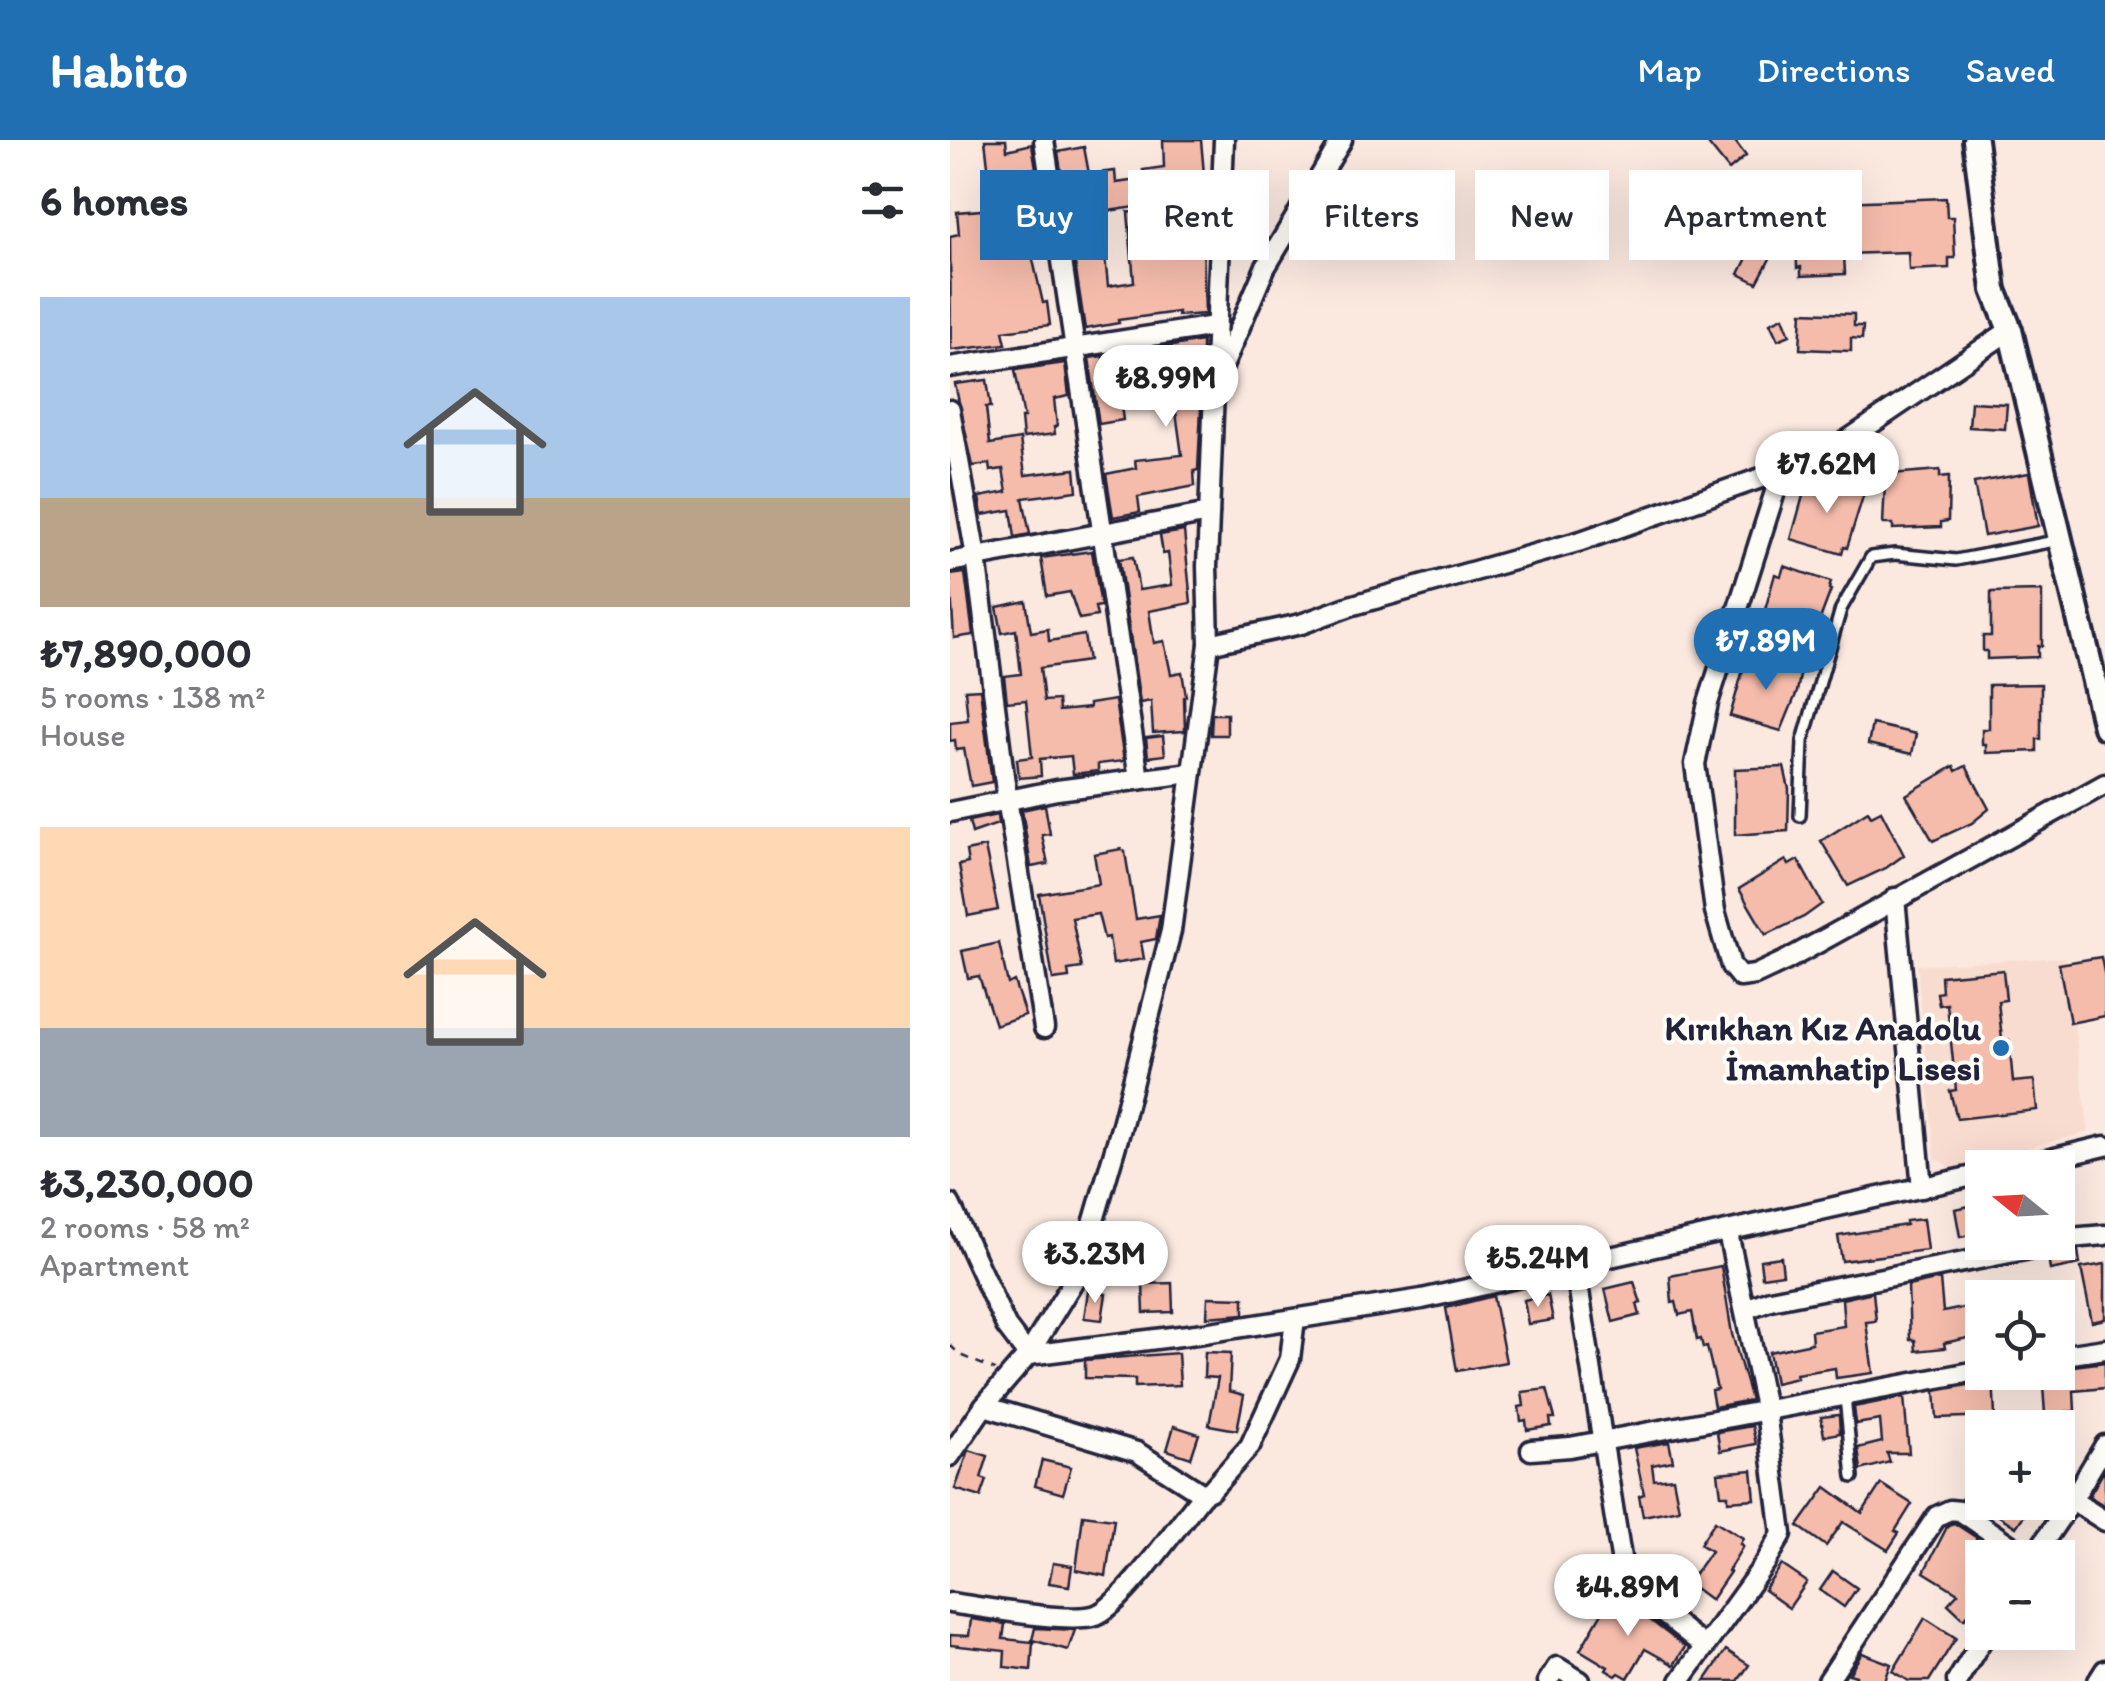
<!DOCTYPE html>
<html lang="en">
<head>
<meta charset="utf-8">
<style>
  :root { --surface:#fff; --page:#f7f7f7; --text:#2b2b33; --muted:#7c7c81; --accent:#1f6fb2 }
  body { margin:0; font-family:Itim,sans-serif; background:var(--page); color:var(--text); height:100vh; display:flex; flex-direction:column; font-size:38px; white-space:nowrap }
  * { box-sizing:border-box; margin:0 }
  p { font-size:32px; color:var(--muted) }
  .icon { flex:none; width:55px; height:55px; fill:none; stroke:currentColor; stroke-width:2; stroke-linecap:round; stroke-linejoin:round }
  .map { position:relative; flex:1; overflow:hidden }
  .sheet { display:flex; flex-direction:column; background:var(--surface); width:950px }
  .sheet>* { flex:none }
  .banner { position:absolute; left:30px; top:30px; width:950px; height:90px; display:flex; gap:20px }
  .needle { width:65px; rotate:288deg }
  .controls { position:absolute; left:1015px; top:1010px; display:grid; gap:20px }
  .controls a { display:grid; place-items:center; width:110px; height:110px; border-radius:0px; background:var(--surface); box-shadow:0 10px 40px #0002; font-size:50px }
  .price { position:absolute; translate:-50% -85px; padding:0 22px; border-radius:35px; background:#fff; color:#222; font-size:32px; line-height:65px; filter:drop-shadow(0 2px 5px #0008) }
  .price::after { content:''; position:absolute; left:50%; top:60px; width:30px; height:22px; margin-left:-15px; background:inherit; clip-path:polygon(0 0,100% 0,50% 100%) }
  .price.active { background:var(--accent); color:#fff }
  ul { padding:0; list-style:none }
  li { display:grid; align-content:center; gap:20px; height:530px; padding:0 40px }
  li span { display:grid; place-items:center; height:310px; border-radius:0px; color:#555 }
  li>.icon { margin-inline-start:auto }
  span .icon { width:180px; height:180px; fill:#fffc; stroke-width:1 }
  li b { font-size:42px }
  h2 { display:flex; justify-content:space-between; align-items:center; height:120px; padding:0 40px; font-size:42px }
  .pill { padding:0 35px; border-radius:0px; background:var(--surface); box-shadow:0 10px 40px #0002; font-size:35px; line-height:90px }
  .pill.active { background:var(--accent); color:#fff }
  header { display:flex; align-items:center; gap:60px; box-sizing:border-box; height:140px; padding:0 50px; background:var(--accent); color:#fff }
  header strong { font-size:48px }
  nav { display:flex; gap:55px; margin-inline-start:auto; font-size:35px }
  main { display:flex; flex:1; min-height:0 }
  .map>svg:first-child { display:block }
  .built { fill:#f9dcd0 }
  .building { fill:#f5bcab; stroke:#22223b; stroke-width:2.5 }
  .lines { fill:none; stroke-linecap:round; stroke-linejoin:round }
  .service-casing { stroke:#22223b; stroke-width:16 }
  .minor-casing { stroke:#22223b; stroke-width:25 }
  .tertiary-casing { stroke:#22223b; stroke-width:30 }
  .path { stroke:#22223b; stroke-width:2.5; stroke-dasharray:8 8; stroke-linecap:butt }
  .service { stroke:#fdfcf7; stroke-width:9 }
  .minor { stroke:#fdfcf7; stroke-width:18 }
  .tertiary { stroke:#fdfcf7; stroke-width:22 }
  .poi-dot { fill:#1f6fb2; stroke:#fdfcf7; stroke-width:4 }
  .labels { text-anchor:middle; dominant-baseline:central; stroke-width:8; stroke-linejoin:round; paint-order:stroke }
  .poi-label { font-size:35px; font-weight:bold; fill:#22223b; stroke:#fdfcf7; text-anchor:end }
</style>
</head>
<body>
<header>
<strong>Habito</strong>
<nav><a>Map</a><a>Directions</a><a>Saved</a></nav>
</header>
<main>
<section class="sheet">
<h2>6 homes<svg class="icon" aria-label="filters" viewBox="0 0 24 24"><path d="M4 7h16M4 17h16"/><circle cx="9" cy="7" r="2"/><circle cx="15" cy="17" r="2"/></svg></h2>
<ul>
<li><span style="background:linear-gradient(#a9c7e8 65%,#b9a48a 0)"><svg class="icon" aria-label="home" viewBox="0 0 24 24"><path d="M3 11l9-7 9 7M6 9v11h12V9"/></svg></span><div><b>₺7,890,000</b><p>5 rooms · 138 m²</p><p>House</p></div></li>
<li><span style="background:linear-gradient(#ffd9b3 65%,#9aa5b1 0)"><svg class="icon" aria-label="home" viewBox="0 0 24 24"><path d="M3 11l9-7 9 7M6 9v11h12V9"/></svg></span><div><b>₺3,230,000</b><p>2 rooms · 58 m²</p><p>Apartment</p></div></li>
</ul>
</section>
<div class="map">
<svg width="1155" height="1541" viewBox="0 0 1155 1541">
  <rect width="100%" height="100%" fill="#fbe9e0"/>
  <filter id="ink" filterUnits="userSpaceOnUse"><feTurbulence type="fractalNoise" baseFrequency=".01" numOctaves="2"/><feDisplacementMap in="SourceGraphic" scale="20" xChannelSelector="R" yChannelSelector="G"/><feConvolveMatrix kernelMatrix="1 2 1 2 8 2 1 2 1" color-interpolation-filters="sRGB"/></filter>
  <g filter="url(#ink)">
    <!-- built -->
    <polygon class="built" points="1115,817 1139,992 1000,1028 985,1018 967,825"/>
    <!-- building -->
    <g class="building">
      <polygon points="35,0 56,0 57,10 82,4 86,28 61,34 74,86 94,87 96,101 90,102 90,106 80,107 93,163 97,162 100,185 53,191 56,204 1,210 0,96 9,94 7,72 43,69"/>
      <polygon points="213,0 251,0 256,57 151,72 157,106 154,106 158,146 184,142 178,72 201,74 205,99 216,98 217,103 253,99 255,174 228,176 228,172 168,180 169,183 135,189 108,12 134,7 139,34 165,31 166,43 194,39 193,30 214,27"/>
      <polygon points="755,0 784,0 796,16 779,30"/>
      <polygon points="996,58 997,77 1003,77 1005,118 999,118 999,128 959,130 958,112 894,114 895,134 851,136 851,127 847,128 846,92 851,92 850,68 891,67 891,62"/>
      <polygon points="804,104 823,113 807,143 789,134"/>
      <polygon points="852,172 904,174 904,186 913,186 912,199 901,198 901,211 850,209"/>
      <polygon points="833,177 840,195 828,200 820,183"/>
      <polygon points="252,201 252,244 248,245 251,268 248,330 244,331 245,346 188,357 190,372 163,377 156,334 186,328 185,320 232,315 225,265 202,269 196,219 206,218 205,209"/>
      <polygon points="153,216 153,219 164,217 173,280 149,284 139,218"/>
      <polygon points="115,223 119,256 104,259 107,286 104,287 105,294 73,298 71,278 74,278 65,230"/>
      <polygon points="37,240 41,267 36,267 40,304 70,299 75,335 125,329 127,351 73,358 80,394 65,397 61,370 32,375 29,357 57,352 53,329 40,331 39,324 23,326 5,244"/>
      <polygon points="1021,262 1057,264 1055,289 1019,287"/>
      <polygon points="990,330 990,337 999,336 998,381 991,382 991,387 943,389 943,384 933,384 935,341 941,341 941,334"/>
      <polygon points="1079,333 1088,386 1034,396 1024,343"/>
      <polygon points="865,337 914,353 897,408 894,407 892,414 841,399 856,345 861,347"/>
      <polygon points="234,391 241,463 199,471 204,503 214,501 221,534 232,532 236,556 234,557 235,591 203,593 201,561 190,563 169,419 183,417 189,450 222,445 218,413 213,414 210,395"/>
      <polygon points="142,411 151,466 145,467 147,476 129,479 120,452 97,456 91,418"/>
      <polygon points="834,426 881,442 879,449 881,450 861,503 810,488 825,434 831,436"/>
      <polygon points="15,433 23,495 4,498 0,435"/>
      <polygon points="1092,451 1092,506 1088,506 1088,517 1037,519 1037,511 1033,511 1033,496 1041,496 1041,452"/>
      <polygon points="76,461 81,492 98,489 99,501 134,495 138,521 90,528 94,561 108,560 109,571 139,568 139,564 165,560 174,621 148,624 148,631 123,634 121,616 90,619 91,636 69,638 67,619 82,617 76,560 57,562 54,536 71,534 66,490 52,493 47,467"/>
      <polygon points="804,514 851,530 847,552 831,591 780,576 795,523 801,524"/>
      <polygon points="1091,544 1091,599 1087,599 1087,611 1036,613 1036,604 1032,604 1032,589 1039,589 1039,545"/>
      <polygon points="30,549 42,642 21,646 14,609 6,610 5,600 0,601 0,582 18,580 15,550"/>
      <polygon points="262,574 277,574 277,595 261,595"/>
      <polygon points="922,584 966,594 962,614 918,604"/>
      <polygon points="213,596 215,615 198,617 196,598"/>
      <polygon points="1004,626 1006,631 1016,626 1039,669 1022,683 983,701 956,655"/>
      <polygon points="834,627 839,649 838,691 785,695 785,629"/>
      <polygon points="95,665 100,694 92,695 98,724 81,727 72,670"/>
      <polygon points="918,671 921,676 931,671 954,715 936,728 898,746 871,701"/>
      <polygon points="47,675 48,684 22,693 19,681"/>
      <polygon points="35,707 48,770 18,776 9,725 18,723 16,711"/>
      <polygon points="171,709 175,712 186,779 210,775 206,799 191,802 194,819 163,824 159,797 154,798 148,774 122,778 132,828 118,830 119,838 103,840 89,754 149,744 144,714"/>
      <polygon points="836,720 839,725 848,720 872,764 854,777 816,795 789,749"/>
      <polygon points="49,803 58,844 64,841 75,875 45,885 29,836 18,838 12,811"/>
      <polygon points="1151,817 1155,837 1155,876 1120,883 1109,824"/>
      <polygon points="1053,830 1056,860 1048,861 1052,900 1059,900 1063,942 1084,940 1087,970 1007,979 1000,951 1006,950 997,864 989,865 987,853 992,852 991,836"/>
      <polygon points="1029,1064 1032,1106 1023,1107 1021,1095 1010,1097 1005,1069"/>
      <polygon points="973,1079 977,1110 892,1121 888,1096 956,1085 956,1081"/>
      <polygon points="1128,1110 1130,1124 1100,1130 1098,1115 1105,1111"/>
      <polygon points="831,1117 833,1134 812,1137 810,1120"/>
      <polygon points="1155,1124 1155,1179 1142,1182 1131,1128"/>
      <polygon points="771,1126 782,1194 801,1260 764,1267 761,1250 767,1249 757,1207 753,1208 751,1199 747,1200 742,1172 729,1175 726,1162 722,1163 720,1136"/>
      <polygon points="990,1139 993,1172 1032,1164 1032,1195 994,1203 995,1208 966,1211 965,1200 960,1200 958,1146"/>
      <polygon points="684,1142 691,1163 687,1164 690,1175 663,1182 655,1149"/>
      <polygon points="222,1143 223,1172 194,1173 193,1144"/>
      <polygon points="138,1151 156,1154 152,1180 134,1178"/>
      <polygon points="923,1152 926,1181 916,1182 923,1233 886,1238 885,1228 846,1234 847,1238 825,1243 819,1212 862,1203 861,1191 894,1186 892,1159"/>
      <polygon points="598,1155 603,1180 578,1184 574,1160"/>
      <polygon points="543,1156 556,1222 507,1231 496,1168"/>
      <polygon points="258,1157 294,1158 294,1174 257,1177"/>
      <polygon points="255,1212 281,1213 279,1251 294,1255 287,1290 259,1285 268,1238 254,1237"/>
      <polygon points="228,1213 230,1245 185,1247 185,1239 135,1238 135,1220"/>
      <polygon points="1155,1222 1155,1248 1124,1251 1125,1271 1095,1274 1092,1232 1108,1232 1108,1228"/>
      <polygon points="1043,1235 1045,1276 987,1278 985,1251 1034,1242"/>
      <polygon points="597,1249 605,1278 600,1278 601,1286 577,1290 576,1280 571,1281 569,1267 574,1266 572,1252"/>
      <polygon points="954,1257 959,1313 937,1313 940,1322 911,1330 908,1308 932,1302 930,1280 906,1284 904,1267"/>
      <polygon points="889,1275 890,1293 874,1296 871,1277"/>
      <polygon points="224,1286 249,1294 241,1318 217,1310"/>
      <polygon points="802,1286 806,1304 770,1311 767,1292"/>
      <polygon points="719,1302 723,1321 702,1325 704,1340 723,1338 729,1369 693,1376 689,1356 694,1354 684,1308"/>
      <polygon points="19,1310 38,1316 31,1338 37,1340 31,1357 5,1349"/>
      <polygon points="1032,1317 1032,1362 1083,1362 1066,1387 1032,1365 1032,1368 1012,1358"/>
      <polygon points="92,1320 121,1327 113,1354 85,1346"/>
      <polygon points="1155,1329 1155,1366 1139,1356"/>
      <polygon points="802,1330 805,1359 778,1361 778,1355 771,1355 768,1333"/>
      <polygon points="931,1344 962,1364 945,1391 949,1393 938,1410 893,1382 876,1406 848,1386 876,1347 912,1373"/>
      <polygon points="133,1375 164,1379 156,1436 126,1430"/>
      <polygon points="765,1381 793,1398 790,1404 793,1406 778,1431 780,1432 761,1460 738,1443 761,1411 750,1404"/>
      <polygon points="1004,1383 1027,1398 1021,1409 1032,1415 1032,1459 1014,1479 998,1464 1008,1453 974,1432 998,1385"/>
      <polygon points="723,1418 742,1434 727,1453 707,1437"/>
      <polygon points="103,1423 122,1426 119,1446 99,1443"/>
      <polygon points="832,1425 857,1442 839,1468 814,1450"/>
      <polygon points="883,1431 907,1448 894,1467 870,1450"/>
      <polygon points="664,1452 735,1507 724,1525 695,1509 678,1538 669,1533 666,1536 656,1530 658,1527 630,1510"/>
      <polygon points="975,1478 1006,1498 979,1541 959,1541 943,1531"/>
      <polygon points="21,1479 55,1484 53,1499 83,1502 81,1530 54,1527 55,1511 0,1505 0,1495 19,1496"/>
      <polygon points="85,1488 125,1490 118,1510 82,1500"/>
      <polygon points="776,1510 799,1525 788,1541 755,1541"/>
      <polygon points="912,1513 941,1524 935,1541 905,1541 906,1536 899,1534"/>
    </g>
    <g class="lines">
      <!-- service casing -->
      <g class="service-casing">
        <g id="service">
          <polyline points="850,676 853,601 891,469 921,417 945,414 1006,420 1110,400"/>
          <polyline points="895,1257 903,1337"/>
        </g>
      </g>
      <!-- minor casing -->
      <g class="minor-casing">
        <g id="minor">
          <polyline points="94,0 189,639"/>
          <polyline points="0,227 265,186"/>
          <polyline points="268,238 315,128 392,0"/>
          <polyline points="0,270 26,417 57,659 94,888"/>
          <polyline points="826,332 825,352 758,563 745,624 765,771 781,826 790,837 805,835 835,821 1155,644"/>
          <polyline points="0,422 259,373"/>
          <polyline points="259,504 351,484 400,466 631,401 874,316 1060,190"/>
          <polyline points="0,672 107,650 241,633"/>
          <polyline points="945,758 972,1048"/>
          <polyline points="1063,1028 1155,1006"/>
          <polyline points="0,1064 56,1186 78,1215 254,1193 472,1159 1032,1034"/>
          <polyline points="1108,1099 1155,1095"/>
          <polyline points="625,1126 675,1443 755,1507"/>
          <polyline points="796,1169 820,1160 1075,1110 1096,1102"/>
          <polyline points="1108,1216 1155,1209"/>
          <polyline points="34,1266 187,1312 253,1354"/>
          <polyline points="581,1310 620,1307 1032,1230"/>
          <polyline points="0,1316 34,1266 78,1215 129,1132 171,988 221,791 259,504 257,426 274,0"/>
          <polyline points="1122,1360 1155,1305"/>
          <polyline points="1083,1418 1122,1360 1155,1381"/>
          <path d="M0 1463C32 1467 119 1484 146 1475 173 1465 232 1379 253 1354L261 1350 300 1306 340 1219 345 1179"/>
          <polyline points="598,1541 607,1527 630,1541"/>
          <polyline points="730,1541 816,1422 832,1394 816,1272 778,1093"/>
          <polyline points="878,1541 987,1376 1000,1370 1010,1371 1079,1418"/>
          <polyline points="1007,1541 1037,1492"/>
          <polyline points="1148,1541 1155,1530"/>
        </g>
      </g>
      <!-- tertiary casing -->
      <g class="tertiary-casing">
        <polyline id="tertiary" points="1025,0 1044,150 1060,190 1155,587"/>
      </g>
      <!-- path -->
      <polyline class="path" points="0,1205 10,1215 45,1230"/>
      <!-- service -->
      <use href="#service" class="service"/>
      <!-- minor -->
      <use href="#minor" class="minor"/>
      <!-- tertiary -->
      <use href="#tertiary" class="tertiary"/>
    </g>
  </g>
  <!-- markers -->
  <circle class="poi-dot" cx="1051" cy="908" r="10"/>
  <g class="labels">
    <!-- poi labels -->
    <g class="poi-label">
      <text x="1031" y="888">Kırıkhan Kız Anadolu<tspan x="1031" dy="40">İmamhatip Lisesi</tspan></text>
    </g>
  </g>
</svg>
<div class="controls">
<a><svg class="needle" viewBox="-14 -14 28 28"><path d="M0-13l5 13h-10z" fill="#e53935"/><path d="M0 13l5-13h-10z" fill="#7c7c81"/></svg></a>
<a><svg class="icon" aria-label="locate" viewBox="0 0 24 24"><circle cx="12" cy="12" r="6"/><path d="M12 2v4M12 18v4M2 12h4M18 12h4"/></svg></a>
<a>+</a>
<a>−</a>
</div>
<b class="price" style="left:216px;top:290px">₺8.99M</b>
<b class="price" style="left:877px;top:376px">₺7.62M</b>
<b class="price active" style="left:816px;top:553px">₺7.89M</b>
<b class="price" style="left:145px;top:1166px">₺3.23M</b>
<b class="price" style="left:588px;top:1170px">₺5.24M</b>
<b class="price" style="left:678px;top:1499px">₺4.89M</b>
<div class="banner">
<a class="pill active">Buy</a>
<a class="pill">Rent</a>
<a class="pill">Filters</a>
<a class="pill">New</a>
<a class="pill">Apartment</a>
</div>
</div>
</main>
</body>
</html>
